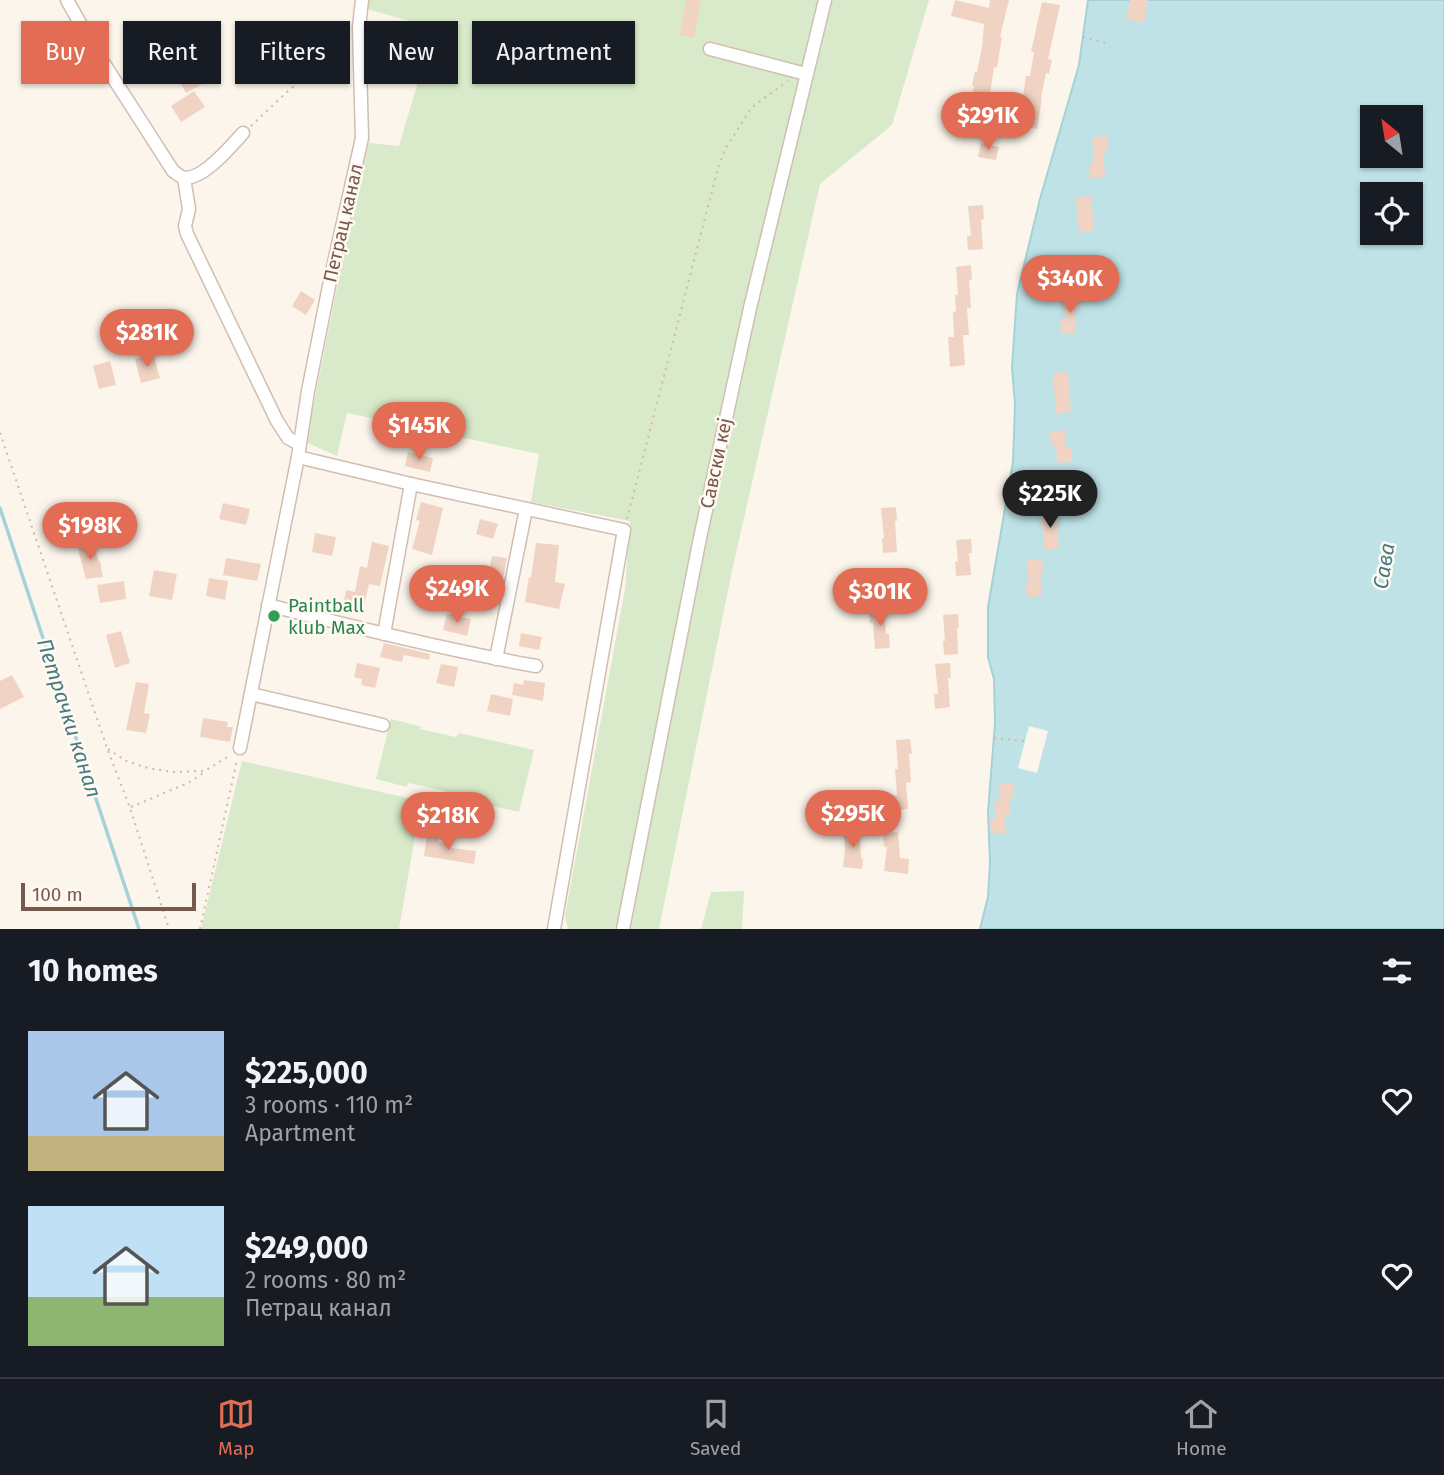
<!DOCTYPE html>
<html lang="en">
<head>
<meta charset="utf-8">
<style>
  :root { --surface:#171b24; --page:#20242c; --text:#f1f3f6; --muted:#9ea1a6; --line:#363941; --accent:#e26c54 }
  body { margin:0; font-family:"Fira Sans",sans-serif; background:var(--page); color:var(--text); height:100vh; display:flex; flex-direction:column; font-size:26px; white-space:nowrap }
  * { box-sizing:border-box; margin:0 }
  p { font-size:23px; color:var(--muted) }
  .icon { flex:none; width:38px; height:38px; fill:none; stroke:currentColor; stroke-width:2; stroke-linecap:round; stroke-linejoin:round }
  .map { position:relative; height:929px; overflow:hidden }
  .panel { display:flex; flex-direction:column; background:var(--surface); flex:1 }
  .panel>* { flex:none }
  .banner { position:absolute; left:21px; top:21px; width:700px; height:63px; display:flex; gap:14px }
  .needle { width:46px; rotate:330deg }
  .fabs { position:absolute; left:1360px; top:105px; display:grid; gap:14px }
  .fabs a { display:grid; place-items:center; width:63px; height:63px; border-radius:0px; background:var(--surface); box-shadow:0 2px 5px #0004; font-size:35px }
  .scale { position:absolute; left:21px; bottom:18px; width:175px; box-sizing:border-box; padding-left:7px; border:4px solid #775a4e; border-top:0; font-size:19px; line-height:24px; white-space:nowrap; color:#775a4e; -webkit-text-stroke:5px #fff9f1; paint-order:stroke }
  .price { position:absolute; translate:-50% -60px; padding:0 16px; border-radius:24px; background:var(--accent); color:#fff; font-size:23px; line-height:46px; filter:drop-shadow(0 2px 4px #0008) }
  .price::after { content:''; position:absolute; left:50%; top:42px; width:21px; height:16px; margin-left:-10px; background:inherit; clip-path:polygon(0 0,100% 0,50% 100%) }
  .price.on { background:#222; color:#fff }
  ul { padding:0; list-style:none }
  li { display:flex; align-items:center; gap:21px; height:175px; padding:0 28px }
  li span { display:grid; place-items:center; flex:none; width:196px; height:140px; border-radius:0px; color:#555 }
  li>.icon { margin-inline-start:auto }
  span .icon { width:84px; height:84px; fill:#fffc; stroke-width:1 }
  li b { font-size:30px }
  h2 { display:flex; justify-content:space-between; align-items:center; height:84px; padding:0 28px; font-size:30px }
  .pill { padding:0 24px; border-radius:0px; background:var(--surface); box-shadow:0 2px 5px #0004; font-size:24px; line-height:63px }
  .pill.on { background:var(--accent); color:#fff }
  .dock { display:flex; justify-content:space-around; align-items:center; height:98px; border-top:2px solid var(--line); background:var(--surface); font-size:19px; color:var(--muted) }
  .dock a { display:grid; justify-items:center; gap:4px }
  .dock .on { color:var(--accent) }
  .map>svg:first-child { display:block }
  .green { fill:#d8eac9 }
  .water { fill:#bfe2e6; stroke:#a5d2d8; stroke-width:2; fill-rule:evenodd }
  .pier { fill:#fcf5eb }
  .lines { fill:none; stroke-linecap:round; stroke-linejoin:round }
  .stream { stroke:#a5d2d8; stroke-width:3.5 }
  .building { fill:#f1d3c3 }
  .minor-casing { stroke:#d1beb2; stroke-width:15 }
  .path { stroke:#d7b6a5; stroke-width:2; stroke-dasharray:2 5; stroke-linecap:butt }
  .minor { stroke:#fff; stroke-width:12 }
  .leisure-dot { fill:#2e9e5b; stroke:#fff9f1; stroke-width:2.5 }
  .labels { text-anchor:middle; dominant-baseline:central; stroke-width:5; stroke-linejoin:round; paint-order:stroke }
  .street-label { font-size:19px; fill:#775a4e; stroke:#fff9f1 }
  .leisure-label { font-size:19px; fill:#27864d; stroke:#fff9f1; text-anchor:start }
  .water-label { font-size:21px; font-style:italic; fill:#447b83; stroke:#fff9f1 }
</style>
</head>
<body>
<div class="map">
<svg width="1444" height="929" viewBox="0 0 1444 929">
  <rect width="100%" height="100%" fill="#fcf5eb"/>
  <!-- green -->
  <g class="green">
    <polygon points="363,0 929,0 892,125 820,184 732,571 659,929 568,929 565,916 625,589 630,521 531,502 539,454 347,413 337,456 306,442 349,228 369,143 399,146 434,28 360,7"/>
    <polygon points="391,719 422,727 420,729 456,737 459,733 534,750 519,812 445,795 445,791 408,783 407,787 376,779"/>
    <polygon points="242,761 421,801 399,929 201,929"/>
    <polygon points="744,891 742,929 701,929 711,892"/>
  </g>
  <!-- water -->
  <path class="water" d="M1088 0H1444V929H980L988 897 990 862 988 812 995 723 994 679 988 657V607L1013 462 1015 405 1012 367 1017 294 1040 199 1079 65ZM1372 117H1410V156H1372ZM1372 194H1410V233H1372Z"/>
  <!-- pier -->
  <polygon class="pier" points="1029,726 1048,731 1037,773 1018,768"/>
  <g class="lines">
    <!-- stream -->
    <polyline class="stream" points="0,508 139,929"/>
  </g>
  <!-- building -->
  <g class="building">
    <polygon points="686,0 701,0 694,38 680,35"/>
    <polygon points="955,0 989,8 990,0 1009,0 1000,37 1002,37 997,68 994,67 985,127 967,124 974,86 972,85 975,72 977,72 982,47 984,24 951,16"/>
    <polygon points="1130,0 1148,0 1144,23 1126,19"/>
    <polygon points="1042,2 1060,5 1048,59 1052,60 1049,74 1046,73 1041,97 1042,97 1037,129 1019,126 1024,89 1026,76 1030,76 1034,52 1031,52"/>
    <polygon points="393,21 413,25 409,41 390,37"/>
    <polygon points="197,70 204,83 186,93 179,80"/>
    <polygon points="194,91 205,107 181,122 171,106"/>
    <polygon points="1107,136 1108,151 1103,151 1105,177 1090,179 1090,164 1094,164 1092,137"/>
    <polygon points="981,143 999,147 996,160 978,157"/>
    <polygon points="1091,196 1094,231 1079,233 1076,198"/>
    <polygon points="983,205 984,219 981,220 983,249 968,250 967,236 971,236 968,206"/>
    <polygon points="971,265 972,280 969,280 971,308 967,308 969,335 963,335 965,365 950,367 948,337 954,337 953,312 956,311 955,295 958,294 956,267"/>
    <polygon points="301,291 315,300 306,315 292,306"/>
    <polygon points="1078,295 1079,309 1075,310 1076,333 1061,334 1060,320 1065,320 1063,296"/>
    <polygon points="153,354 160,378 141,383 135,359"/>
    <polygon points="110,361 116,385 99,389 93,366"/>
    <polygon points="1068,372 1071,412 1056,413 1053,373"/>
    <polygon points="1065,430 1066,448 1071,447 1072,462 1057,463 1056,445 1051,446 1050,432"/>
    <polygon points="408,452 433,458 430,472 405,466"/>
    <polygon points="421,502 443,508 432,555 412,549 420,521 416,520"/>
    <polygon points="223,503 250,509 246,525 219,519"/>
    <polygon points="896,507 897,521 895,521 897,552 883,553 882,538 884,538 881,508"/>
    <polygon points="1056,510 1059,548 1044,550 1041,511"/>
    <polygon points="480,519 498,524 493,539 476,534"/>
    <polygon points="315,533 336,537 332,556 312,552"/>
    <polygon points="971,539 972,553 969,553 971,575 956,576 955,562 958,561 956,540"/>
    <polygon points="372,542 389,546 380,586 369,584 363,611 343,606 346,590 355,592 360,566 367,568"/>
    <polygon points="536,543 559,545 555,582 565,584 559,609 525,602 529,577 531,578"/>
    <polygon points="93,544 99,562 100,561 103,577 86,579 78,549"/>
    <polygon points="492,556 507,558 500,594 486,592"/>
    <polygon points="226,558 261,564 257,581 223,575"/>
    <polygon points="1042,559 1043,573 1040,573 1042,596 1027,597 1026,582 1029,582 1027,560"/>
    <polygon points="154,570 177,574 172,600 149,596"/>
    <polygon points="209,578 228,581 225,600 206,596"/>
    <polygon points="124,581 126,599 100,603 97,585"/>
    <polygon points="884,608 886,634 889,634 890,648 875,649 873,623 870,623 869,609"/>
    <polygon points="447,614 471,619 467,636 443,630"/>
    <polygon points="958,614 959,628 957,629 958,654 944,655 943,641 945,641 943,615"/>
    <polygon points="121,631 130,663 115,668 106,635"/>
    <polygon points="521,633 542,637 539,650 519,646"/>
    <polygon points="384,643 430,654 429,660 404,655 402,662 380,657"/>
    <polygon points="357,663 380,668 375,688 361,685 362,679 354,677"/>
    <polygon points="950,663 951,678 948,678 950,707 935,709 934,694 938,694 935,664"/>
    <polygon points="441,664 458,667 454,687 436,683"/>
    <polygon points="12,675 24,697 0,709 0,681"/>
    <polygon points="524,680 545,683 543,701 512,695 514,683 523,685"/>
    <polygon points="136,682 149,684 144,713 150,714 146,733 126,730"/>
    <polygon points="491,694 513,699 510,716 487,711"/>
    <polygon points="203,718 228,722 227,727 233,727 230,742 200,737"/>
    <polygon points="910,739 912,754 909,754 911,782 906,783 908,809 893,810 892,796 897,795 895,769 898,769 896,740"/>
    <polygon points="1013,783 1014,798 1009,798 1010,816 1005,816 1006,833 991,834 990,820 996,819 994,802 1000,802 998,785"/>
    <polygon points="859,830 861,858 863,858 862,869 843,867 845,850 844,832"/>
    <polygon points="898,832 900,858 909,859 908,874 884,871 887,847 884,847 883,833"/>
    <polygon points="427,836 438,838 438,842 452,844 451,848 476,851 474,864 424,856"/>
  </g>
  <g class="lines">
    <!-- minor casing -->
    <g class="minor-casing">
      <g id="minor">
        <path d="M67 0 94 48 173 171C175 172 179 176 182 177 201 183 232 145 243 133"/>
        <polyline points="710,49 806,74"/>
        <polyline points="184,178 189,209 185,226 187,234 277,421 288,438 299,444"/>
        <polyline points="298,457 411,484 624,530 554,929"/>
        <path d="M268 605C357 628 446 650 536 666"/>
        <polyline points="384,634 411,484"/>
        <polyline points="496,659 526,509"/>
        <polyline points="251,694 383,725"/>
        <polyline points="240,748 298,457 308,391 331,276 362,138 359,27 362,0"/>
        <polyline points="623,929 700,538 750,308 825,0"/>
      </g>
    </g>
    <!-- path -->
    <g class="path">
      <polyline points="1083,37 1105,43"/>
      <polyline points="251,126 288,91 347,42"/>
      <polyline points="0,433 107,748 130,808 169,929"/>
      <polyline points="627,519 719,164 727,146 752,107 788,81"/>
      <polyline points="994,738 1025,741"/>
      <polyline points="108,749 126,761 148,768 173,772 205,771 229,756"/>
      <polyline points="131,807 188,783 205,772"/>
      <polyline points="200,929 237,760"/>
    </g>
    <!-- minor -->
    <use href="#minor" class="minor"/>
  </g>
  <!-- markers -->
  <circle class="leisure-dot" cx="274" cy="616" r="7"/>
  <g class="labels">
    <!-- street labels -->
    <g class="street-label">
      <text transform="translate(343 223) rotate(-77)">Петрац канал</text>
      <text transform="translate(716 463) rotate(-78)">Савски кеј</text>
    </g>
    <!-- leisure labels -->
    <g class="leisure-label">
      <text x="288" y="605">Paintball<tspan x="288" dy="22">klub Max</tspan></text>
    </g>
    <!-- water labels -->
    <g class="water-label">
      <text transform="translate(1384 566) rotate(-81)">Сава</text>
      <text transform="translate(69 718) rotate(72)">Петрачки канал</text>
    </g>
  </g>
</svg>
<div class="fabs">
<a><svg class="needle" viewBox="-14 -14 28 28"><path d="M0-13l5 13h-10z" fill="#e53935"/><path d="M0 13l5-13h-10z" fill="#9ea1a6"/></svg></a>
<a><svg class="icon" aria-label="locate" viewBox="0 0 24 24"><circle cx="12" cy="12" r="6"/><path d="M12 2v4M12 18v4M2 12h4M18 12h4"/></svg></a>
</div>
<div class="scale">100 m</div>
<b class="price" style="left:988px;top:152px">$291K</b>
<b class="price" style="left:1070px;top:315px">$340K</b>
<b class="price" style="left:147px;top:369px">$281K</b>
<b class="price" style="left:419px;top:462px">$145K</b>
<b class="price on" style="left:1050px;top:530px">$225K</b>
<b class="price" style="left:90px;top:562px">$198K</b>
<b class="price" style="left:457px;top:625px">$249K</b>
<b class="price" style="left:880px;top:628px">$301K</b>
<b class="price" style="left:853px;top:850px">$295K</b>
<b class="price" style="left:448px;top:852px">$218K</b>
<div class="banner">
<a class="pill on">Buy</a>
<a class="pill">Rent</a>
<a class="pill">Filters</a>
<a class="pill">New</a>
<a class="pill">Apartment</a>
</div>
</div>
<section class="panel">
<h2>10 homes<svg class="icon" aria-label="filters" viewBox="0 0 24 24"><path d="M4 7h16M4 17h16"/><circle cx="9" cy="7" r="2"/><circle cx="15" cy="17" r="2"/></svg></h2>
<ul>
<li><span style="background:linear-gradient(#a9c7e8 75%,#c2b280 0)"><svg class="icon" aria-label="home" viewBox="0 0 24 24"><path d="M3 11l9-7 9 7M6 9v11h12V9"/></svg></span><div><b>$225,000</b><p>3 rooms · 110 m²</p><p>Apartment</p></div><svg class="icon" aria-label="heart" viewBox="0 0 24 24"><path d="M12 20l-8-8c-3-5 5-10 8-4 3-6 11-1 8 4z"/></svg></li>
<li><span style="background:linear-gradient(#bfe0f5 65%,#8fb573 0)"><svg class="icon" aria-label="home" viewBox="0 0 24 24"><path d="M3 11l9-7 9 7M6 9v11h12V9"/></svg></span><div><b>$249,000</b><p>2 rooms · 80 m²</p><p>Петрац канал</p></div><svg class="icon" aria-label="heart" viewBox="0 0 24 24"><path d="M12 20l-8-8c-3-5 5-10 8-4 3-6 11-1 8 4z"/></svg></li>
</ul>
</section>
<nav class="dock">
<a class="on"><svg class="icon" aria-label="map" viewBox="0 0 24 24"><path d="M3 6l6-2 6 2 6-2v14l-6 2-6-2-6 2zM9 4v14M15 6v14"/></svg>Map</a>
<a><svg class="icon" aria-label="saved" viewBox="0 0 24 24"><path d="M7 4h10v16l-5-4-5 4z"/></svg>Saved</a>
<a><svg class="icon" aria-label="home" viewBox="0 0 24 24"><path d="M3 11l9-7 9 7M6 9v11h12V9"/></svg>Home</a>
</nav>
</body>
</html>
